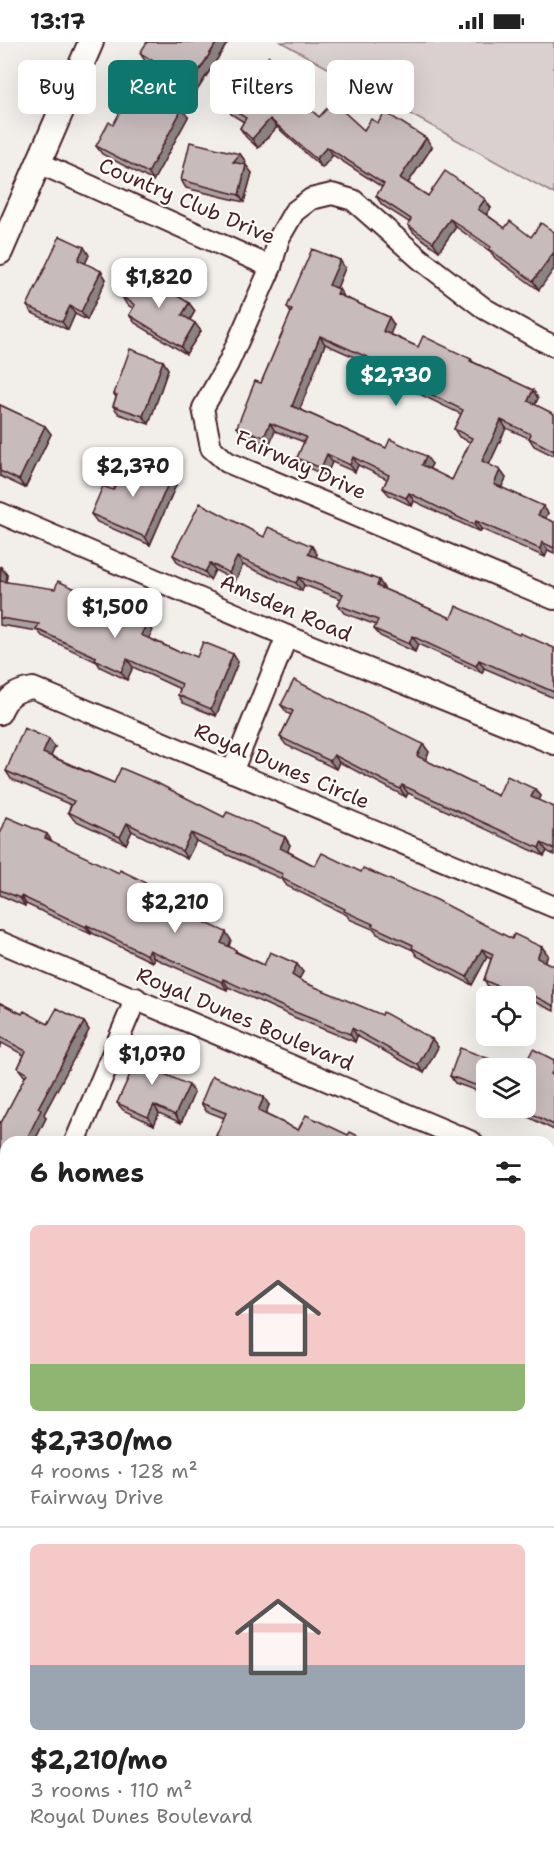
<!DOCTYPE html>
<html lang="en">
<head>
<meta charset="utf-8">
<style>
  :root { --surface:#fff; --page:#f6f6f6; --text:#222; --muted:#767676; --line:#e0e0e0; --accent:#0f766e }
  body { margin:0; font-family:"Shantell Sans",sans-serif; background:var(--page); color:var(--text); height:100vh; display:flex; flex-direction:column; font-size:22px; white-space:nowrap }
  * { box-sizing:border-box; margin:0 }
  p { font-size:20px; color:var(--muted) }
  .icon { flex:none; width:33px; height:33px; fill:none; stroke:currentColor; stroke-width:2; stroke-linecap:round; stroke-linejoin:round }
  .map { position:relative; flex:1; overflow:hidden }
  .details { position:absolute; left:0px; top:1094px; width:555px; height:722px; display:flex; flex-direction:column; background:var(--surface); border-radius:18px 18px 0 0; box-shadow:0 6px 24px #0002 }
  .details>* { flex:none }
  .hud { position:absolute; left:18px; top:18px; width:519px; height:54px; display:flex; gap:12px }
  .controls { position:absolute; left:476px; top:944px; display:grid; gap:12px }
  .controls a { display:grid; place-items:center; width:60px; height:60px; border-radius:9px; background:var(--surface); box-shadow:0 6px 24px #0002; font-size:30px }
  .price { position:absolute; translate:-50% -51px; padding:0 14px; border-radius:12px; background:#fff; color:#222; font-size:20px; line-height:39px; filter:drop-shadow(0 2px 3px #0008) }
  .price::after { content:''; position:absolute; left:50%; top:36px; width:18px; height:14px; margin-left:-9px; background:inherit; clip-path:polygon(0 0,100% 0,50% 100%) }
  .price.active { background:var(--accent); color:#fff }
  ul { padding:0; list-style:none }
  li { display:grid; align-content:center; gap:12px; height:318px; padding:0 30px }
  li+li { border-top:2px solid var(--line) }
  li span { display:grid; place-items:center; height:186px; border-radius:9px; color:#555 }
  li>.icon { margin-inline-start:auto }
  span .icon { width:108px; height:108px; fill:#fffc; stroke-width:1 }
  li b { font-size:26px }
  h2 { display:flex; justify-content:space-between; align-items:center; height:72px; padding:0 30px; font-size:26px }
  .tag { padding:0 21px; border-radius:9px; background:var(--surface); box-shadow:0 6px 24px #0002; font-size:21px; line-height:54px }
  .tag.active { background:var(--accent); color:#fff }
  .status { display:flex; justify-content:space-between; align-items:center; height:42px; padding:0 30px; background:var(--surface); direction:ltr }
  .status svg { height:16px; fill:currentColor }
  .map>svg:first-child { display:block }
  .green { fill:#d9d0cf; stroke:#92787d; stroke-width:1.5 }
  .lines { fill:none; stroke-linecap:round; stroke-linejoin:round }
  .minor-casing { stroke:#4a1f2b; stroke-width:24 }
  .major-casing { stroke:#4a1f2b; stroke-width:28 }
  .minor { stroke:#fdfcf7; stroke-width:20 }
  .major { stroke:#fdfcf7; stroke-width:24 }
  .wall { fill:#aca1a1; stroke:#4a1f2b; stroke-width:1.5; fill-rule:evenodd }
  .shaded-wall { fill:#8c8383; stroke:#4a1f2b; stroke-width:1.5 }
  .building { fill:#c8bbbb; stroke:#4a1f2b; stroke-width:1.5; fill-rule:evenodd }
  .labels { text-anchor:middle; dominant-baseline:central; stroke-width:4.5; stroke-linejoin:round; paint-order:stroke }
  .street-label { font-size:21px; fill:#4a1f2b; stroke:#fdfcf7 }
</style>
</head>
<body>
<div class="status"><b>13:17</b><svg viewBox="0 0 49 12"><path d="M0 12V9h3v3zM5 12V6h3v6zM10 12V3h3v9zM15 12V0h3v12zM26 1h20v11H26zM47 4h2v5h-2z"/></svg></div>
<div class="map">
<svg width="554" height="1814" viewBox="0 0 554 1814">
  <rect width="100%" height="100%" fill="#f2efeb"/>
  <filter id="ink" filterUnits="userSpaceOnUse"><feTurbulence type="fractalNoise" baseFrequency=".0167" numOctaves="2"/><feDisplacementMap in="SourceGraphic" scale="12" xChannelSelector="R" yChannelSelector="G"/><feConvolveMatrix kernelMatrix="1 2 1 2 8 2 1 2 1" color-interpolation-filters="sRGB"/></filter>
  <g filter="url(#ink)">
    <!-- green -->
    <polygon class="green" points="281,0 554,0 554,152"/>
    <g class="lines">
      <!-- minor casing -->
      <g class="minor-casing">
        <g id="minor">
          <polyline points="39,121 271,225"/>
          <polyline points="554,304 539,297 485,267 420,217 353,158 332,152 311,157 294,170 279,196 271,225 228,322 203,366 211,406 227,420 554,557"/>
          <polyline points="0,471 287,594 554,702"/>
          <path d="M0 672C8 654 14 649 33 646L554 865"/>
          <polyline points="232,730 287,594"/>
          <polyline points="0,900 472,1100"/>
          <polyline points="75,1100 136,956"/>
          <polyline points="549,1133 554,1135"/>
          <polyline points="0,1191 6,1193"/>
          <polyline points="0,1272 6,1258"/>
          <polyline points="549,1432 554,1434"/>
          <polyline points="0,1472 4,1474 6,1480"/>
          <polyline points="0,1530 6,1521"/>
          <polyline points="549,1531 554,1520"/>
          <polyline points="549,1711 554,1713"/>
          <polyline points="187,1809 199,1814"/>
        </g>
      </g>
      <!-- major casing -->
      <g class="major-casing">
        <polyline id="major" points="0,210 91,0"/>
      </g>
      <!-- minor -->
      <use href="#minor" class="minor"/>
      <!-- major -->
      <use href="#major" class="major"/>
    </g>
    <!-- wall -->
    <g class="wall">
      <polygon points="228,0 196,50 145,19 140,11"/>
      <polygon points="301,45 294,53 319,75 364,88 378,81 432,105 408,141 428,154 491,166 486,172 505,186 539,248 495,216 491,210 456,185 439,209 414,191 408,183 409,180 382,163 376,154 382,145 333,113 322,126 277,85 258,106 246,95 240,86 244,80 231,72 225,63"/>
      <polygon points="188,75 153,139 102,112 96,104 113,83"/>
      <polygon points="240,112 246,120 243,123 252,131 244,160 186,146 181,138"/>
      <polygon points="89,213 85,222 101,229 106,237 87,278 75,272 68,288 32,271 27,264"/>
      <path d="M345 226 337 246 344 255 389 275 394 283 390 292 418 305 471 317 473 320 533 348 538 356 535 363 554 372V414L534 404 529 396 506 386 489 423 500 428 506 436 501 446 543 464 548 471 545 477 554 480V511L548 508 545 515 481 487 480 490 414 459 412 464 389 453 383 446 387 437 358 423 355 430 332 420 326 434 302 423 297 416 304 400 275 389 269 403 242 392 237 385 261 341 291 271 287 265ZM325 302 402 336V338L407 346 461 372 454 387 459 395 470 400 452 438 429 427 432 422 386 406 299 367Z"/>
      <polygon points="122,255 189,261 195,269 190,278 201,289 186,312 135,281 129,273 133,266 127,263"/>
      <polygon points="163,319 168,327 149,382 119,372 113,364 116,355 114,352"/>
      <polygon points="0,363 45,384 51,392 25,446 0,434"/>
      <polygon points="176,443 150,503 97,480 91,472 113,448"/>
      <polygon points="264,495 317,512 316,515 384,546 384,547 451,576 519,593 554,606 554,656 484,626 482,631 418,602 415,610 380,594 374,587 376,583 344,571 338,563 341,557 304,543 302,549 243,523 235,539 215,528 210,538 178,521 173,513"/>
      <polygon points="0,525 1,525 7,533 6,540 86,557 80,569 111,583 147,581 152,589 149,596 181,611 197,615 233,612 238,620 216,674 183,661 178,653 180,647 133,625 127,638 100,625 97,620 42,594 38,589 0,583"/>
      <polygon points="281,663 423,702 429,710 425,718 498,754 535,747 541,754 539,759 554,765 554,813 547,809 544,814 408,751 406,755 339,720 336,727 286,703 280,695 291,673 287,671"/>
      <polygon points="55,705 51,714 114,741 224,775 285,795 290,803 287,809 315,824 361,830 512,897 542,905 548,913 545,920 554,924 554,969 529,957 527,962 525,961 525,954 508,954 489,946 484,938 491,917 487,915 472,943 417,914 413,908 377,892 375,888 349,877 347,873 287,844 282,837 196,799 187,817 132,789 126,802 74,778 68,770 71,763 11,737 6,729"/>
      <polygon points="0,790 52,800 150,847 147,854 231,898 229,904 239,911 264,923 303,930 299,937 303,940 432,997 438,1005 424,1031 357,994 355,1000 296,976 228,945 227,948 154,916 152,920 92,891 91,892 26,862 25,864 0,853"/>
      <polygon points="0,961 22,972 48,982 84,980 89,988 44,1072 46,1076 34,1100 6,1100 6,1142 0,1139 0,1080 1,1081 25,1035 18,1026 24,1013 2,1001 0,1006"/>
      <polygon points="554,1018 554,1088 512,1067 511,1065 525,1065"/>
      <polygon points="172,1023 167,1034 194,1051 181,1081 159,1071 154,1083 123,1068 117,1061"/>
      <polygon points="486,1026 486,1052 455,1041 450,1034"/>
      <polygon points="201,1061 269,1063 265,1072 298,1088 348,1093 370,1100 220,1100 216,1094 224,1076 206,1069"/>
      <polygon points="549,1179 554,1181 554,1235 549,1233"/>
      <polygon points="6,1374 6,1442 5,1442 0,1435 0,1376"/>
      <polygon points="6,1575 6,1636 5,1637 0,1632 0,1581"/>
      <polygon points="549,1622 554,1625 554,1660 549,1658"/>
      <polygon points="6,1705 6,1730 0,1731 0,1706"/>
      <polygon points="0,1738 6,1770 6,1803 0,1804"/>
      <polygon points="549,1765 554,1767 554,1800 553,1798 549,1796"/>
      <polygon points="313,1809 425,1809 437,1814 323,1814"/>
    </g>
    <!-- shaded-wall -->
    <g class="shaded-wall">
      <polygon points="217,0 228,0 196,50 191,42"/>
      <polygon points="294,37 301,45 292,55 286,46"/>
      <polygon points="182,67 188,75 153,139 148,131"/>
      <polygon points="270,77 277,85 258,106 252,97"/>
      <polygon points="426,96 432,105 406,144 400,136"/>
      <polygon points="327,105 333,113 322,126 316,117"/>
      <polygon points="240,112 246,120 238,128 233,120"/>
      <polygon points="246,123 252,131 244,160 239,153"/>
      <polygon points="485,157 491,166 484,175 478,167"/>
      <polygon points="450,177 456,185 439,209 433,200"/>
      <polygon points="84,205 89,213 83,226 78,218"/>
      <polygon points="554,210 554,227 539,248 533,239"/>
      <polygon points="340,218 345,226 335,251 329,243"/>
      <polygon points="101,229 106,237 87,278 81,270"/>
      <polygon points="339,247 344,255 337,252"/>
      <polygon points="189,261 195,269 188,281 182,273"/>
      <polygon points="70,264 75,272 68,288 62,280"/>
      <polygon points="389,275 394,283 388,297 383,289"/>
      <polygon points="195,281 201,289 186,312 181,305"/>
      <polygon points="320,294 325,302 298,372 292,364"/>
      <polygon points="163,319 168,327 149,382 143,374"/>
      <polygon points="533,348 538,356 533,367 528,359"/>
      <polygon points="501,378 506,386 487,427 482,419"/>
      <polygon points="270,381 275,389 269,403 264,395"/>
      <polygon points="45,384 51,392 25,446 19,438"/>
      <polygon points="327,412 332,420 326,434 321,426"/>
      <polygon points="426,414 432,422 427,431 422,423"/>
      <polygon points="353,415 358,423 355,430 350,423"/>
      <polygon points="500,428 506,436 499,450 494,442"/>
      <polygon points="171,435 176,443 150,503 145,495"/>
      <polygon points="409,451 414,459 412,464 406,456"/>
      <polygon points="543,464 548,471 543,481 538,473"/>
      <polygon points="476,479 481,487 480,490 474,483"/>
      <polygon points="542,500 548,508 545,515 540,507"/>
      <polygon points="312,504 317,512 314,520 308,512"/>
      <polygon points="237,515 243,523 235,539 229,531"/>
      <polygon points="210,521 215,528 210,538 205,530"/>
      <polygon points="1,525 7,533 5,547 0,540"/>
      <polygon points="299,535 304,543 302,549 296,541"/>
      <polygon points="379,538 384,546 382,552 377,544"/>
      <polygon points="80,549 86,557 78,573 73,566"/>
      <polygon points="147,581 152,589 147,601 141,593"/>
      <polygon points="412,594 418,602 415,610 409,602"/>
      <polygon points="233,612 238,620 216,674 211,667"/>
      <polygon points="127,617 133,625 127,638 121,630"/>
      <polygon points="479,618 484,626 482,631 476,624"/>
      <polygon points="49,697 55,705 49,718 43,711"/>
      <polygon points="423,702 429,710 423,722 417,714"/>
      <polygon points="334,713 339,720 336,727 330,719"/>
      <polygon points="402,743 408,751 406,755 400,747"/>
      <polygon points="535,747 541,754 537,763 531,755"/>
      <polygon points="127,781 132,789 126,802 120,795"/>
      <polygon points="191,791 196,799 187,817 182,809"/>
      <polygon points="47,792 52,799 45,796"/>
      <polygon points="285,795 290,803 286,814 280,806"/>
      <polygon points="541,801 547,809 544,814 539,806"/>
      <polygon points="145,840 150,847 145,858 139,850"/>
      <polygon points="21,854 26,862 25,864 20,856"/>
      <polygon points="87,883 92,891 91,892 86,885"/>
      <polygon points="226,890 231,898 227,909 221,901"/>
      <polygon points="542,905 548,913 543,924 537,916"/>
      <polygon points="482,907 487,915 472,943 467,935"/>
      <polygon points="149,908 154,916 152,920 147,913"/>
      <polygon points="297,922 303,930 297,941 292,933"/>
      <polygon points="223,937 228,945 227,948 222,940"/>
      <polygon points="524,949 529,957 527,962 525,959 525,954 522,954"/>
      <polygon points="84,980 89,988 44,1072 46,1076 34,1100 25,1100 38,1066"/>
      <polygon points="352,986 357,994 355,1000 350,992"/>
      <polygon points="432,997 438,1005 424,1031 418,1023"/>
      <polygon points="167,1015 172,1023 165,1038 160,1030"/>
      <polygon points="189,1043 194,1051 181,1081 175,1073"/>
      <polygon points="264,1055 269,1063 264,1077 258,1069"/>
      <polygon points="154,1063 159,1071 154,1083 148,1075"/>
      <polygon points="0,1738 6,1770 6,1792 0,1760"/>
    </g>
    <!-- building -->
    <g class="building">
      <polygon points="147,0 217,0 191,42 140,11"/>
      <polygon points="269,14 294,37 286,46 319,75 333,60 364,88 371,77 378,81 385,70 426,96 400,136 428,154 445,129 485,157 478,167 505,186 510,179 531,195 541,181 554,190 554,210 533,239 489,207 491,205 450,177 433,200 408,183 411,177 376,154 384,142 327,105 316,117 270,77 252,97 240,86 246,76 225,63"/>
      <polygon points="135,42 182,67 148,131 96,104 109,80 113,83"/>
      <polygon points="190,100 240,112 233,120 246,123 239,153 181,138"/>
      <polygon points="60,194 84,205 78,218 101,229 81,270 70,264 62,280 27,264"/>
      <path d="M312 207 340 218 329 243 339 247 337 252 389 275 383 289 418 305 423 294 471 317 470 319 533 348 528 359 554 372V409L529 396 531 392 501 378 482 419 500 428 494 442 543 464 538 473 554 480V506L542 500 540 507 476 479 474 483 409 451 406 456 383 446 389 433 353 415 350 423 327 412 321 426 297 416 306 395 270 381 264 395 237 385 255 339 261 341 292 268 287 265ZM320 294 405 332 402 338 463 368 454 387 472 396 452 438 422 423 426 414 390 397 386 406 292 364Z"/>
      <polygon points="138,229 189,261 182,273 195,281 181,305 129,273 135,263 122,255"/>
      <polygon points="130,307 163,319 143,374 113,364 117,353 114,352"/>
      <polygon points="0,363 45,384 19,438 0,429"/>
      <polygon points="127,416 171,435 145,495 91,472 103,444 113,448"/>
      <polygon points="200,461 264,495 268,485 312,504 308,512 379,538 377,544 451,576 456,564 519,593 520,591 554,606 554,650 479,618 476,624 412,594 409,602 374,587 378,578 338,563 343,552 299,535 296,541 237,515 229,531 210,521 205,530 173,513"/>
      <polygon points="0,539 55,547 58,539 80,549 73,566 111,583 118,567 147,581 141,593 181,611 182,609 197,615 203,600 233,612 211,667 178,653 182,642 127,617 121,630 95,618 96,615 36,587 39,582 0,576"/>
      <polygon points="294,638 423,702 417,714 498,754 507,734 535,747 531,755 554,765 554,807 541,801 539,806 402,743 400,747 334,713 330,719 280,695 293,669 281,663"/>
      <polygon points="24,686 49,697 43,711 87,730 114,741 121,726 159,742 224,775 227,770 285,795 280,806 315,824 322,811 361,830 363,826 437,858 512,897 514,892 542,905 537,916 554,924 554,964 524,949 522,954 520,954 484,938 493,912 482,907 467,935 412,906 413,903 372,884 373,882 344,869 345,867 281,836 283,832 191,791 182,809 127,781 120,795 68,770 74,759 6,729"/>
      <polygon points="7,775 47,792 45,796 119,831 120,828 145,840 139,850 226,890 221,901 236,908 235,910 264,923 270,910 297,922 292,933 303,940 382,973 383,970 432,997 418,1023 352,986 350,992 290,968 223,937 222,940 149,908 147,913 87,883 86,885 21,854 20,856 0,848 0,790 1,790"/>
      <polygon points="0,961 22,972 24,969 48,982 57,966 84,980 38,1066 41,1068 25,1100 6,1100 5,1137 0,1134 0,1080 1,1081 27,1031 18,1026 26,1009 0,995"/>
      <polygon points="143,1004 167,1015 160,1030 189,1043 175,1073 154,1063 148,1075 117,1061"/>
      <polygon points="460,1006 514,1026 486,1026 486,1047 450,1034"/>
      <polygon points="533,1007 554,1018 554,1027 551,1032 554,1034 554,1083 518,1065 525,1065 525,1026 523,1026"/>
      <polygon points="212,1034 264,1055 258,1069 298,1088 306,1073 348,1093 350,1090 370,1100 229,1100 216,1094 226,1071 201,1061"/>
      <polygon points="549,1179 554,1181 554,1229 549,1227"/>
      <polygon points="554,1362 554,1370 551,1369"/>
      <polygon points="6,1374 6,1432 0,1434 0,1376"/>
      <polygon points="6,1575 6,1623 0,1629 0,1581"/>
      <polygon points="549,1622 554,1625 554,1655 549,1653"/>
      <polygon points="6,1705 6,1721 0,1722 0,1706"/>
      <polygon points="0,1760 6,1792 6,1794 0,1795"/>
      <polygon points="549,1765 554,1767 554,1796 550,1794 551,1792 549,1791"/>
      <polygon points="49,1809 50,1809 60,1814 47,1814"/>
      <polygon points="67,1809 82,1809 93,1814 65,1814"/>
      <polygon points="324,1809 425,1809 437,1814 334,1814"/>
    </g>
  </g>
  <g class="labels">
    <!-- street labels -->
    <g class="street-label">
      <text transform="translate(187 159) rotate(23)">Country Club Drive</text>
      <text transform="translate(301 423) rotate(24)">Fairway Drive</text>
      <text transform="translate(286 566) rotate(23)">Amsden Road</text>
      <text transform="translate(282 724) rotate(23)">Royal Dunes Circle</text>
      <text transform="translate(245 977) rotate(23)">Royal Dunes Boulevard</text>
    </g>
  </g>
</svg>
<div class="controls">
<a><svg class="icon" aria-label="locate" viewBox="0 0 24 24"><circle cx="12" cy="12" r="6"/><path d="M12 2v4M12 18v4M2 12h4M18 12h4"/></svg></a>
<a><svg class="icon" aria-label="layers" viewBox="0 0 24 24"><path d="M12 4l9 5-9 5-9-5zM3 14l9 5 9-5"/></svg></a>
</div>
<b class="price" style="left:159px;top:267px">$1,820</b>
<b class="price active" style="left:396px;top:365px">$2,730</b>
<b class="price" style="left:133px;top:456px">$2,370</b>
<b class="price" style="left:115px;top:597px">$1,500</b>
<b class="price" style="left:175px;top:892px">$2,210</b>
<b class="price" style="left:152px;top:1044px">$1,070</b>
<div class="hud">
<a class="tag">Buy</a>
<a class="tag active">Rent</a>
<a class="tag">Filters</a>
<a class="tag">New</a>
</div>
<section class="details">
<h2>6 homes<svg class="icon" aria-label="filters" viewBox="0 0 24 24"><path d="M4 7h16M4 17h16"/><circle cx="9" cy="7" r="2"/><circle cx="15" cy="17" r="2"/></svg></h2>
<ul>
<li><span style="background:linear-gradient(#f6c9c9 75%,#8fb573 0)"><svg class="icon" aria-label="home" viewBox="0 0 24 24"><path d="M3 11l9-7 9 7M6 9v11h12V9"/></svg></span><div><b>$2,730/mo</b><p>4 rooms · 128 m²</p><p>Fairway Drive</p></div></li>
<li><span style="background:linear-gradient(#f6c9c9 65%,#9aa5b1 0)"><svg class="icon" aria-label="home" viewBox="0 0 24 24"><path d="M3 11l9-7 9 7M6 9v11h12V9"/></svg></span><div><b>$2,210/mo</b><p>3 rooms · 110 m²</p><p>Royal Dunes Boulevard</p></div></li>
</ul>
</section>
</div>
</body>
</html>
